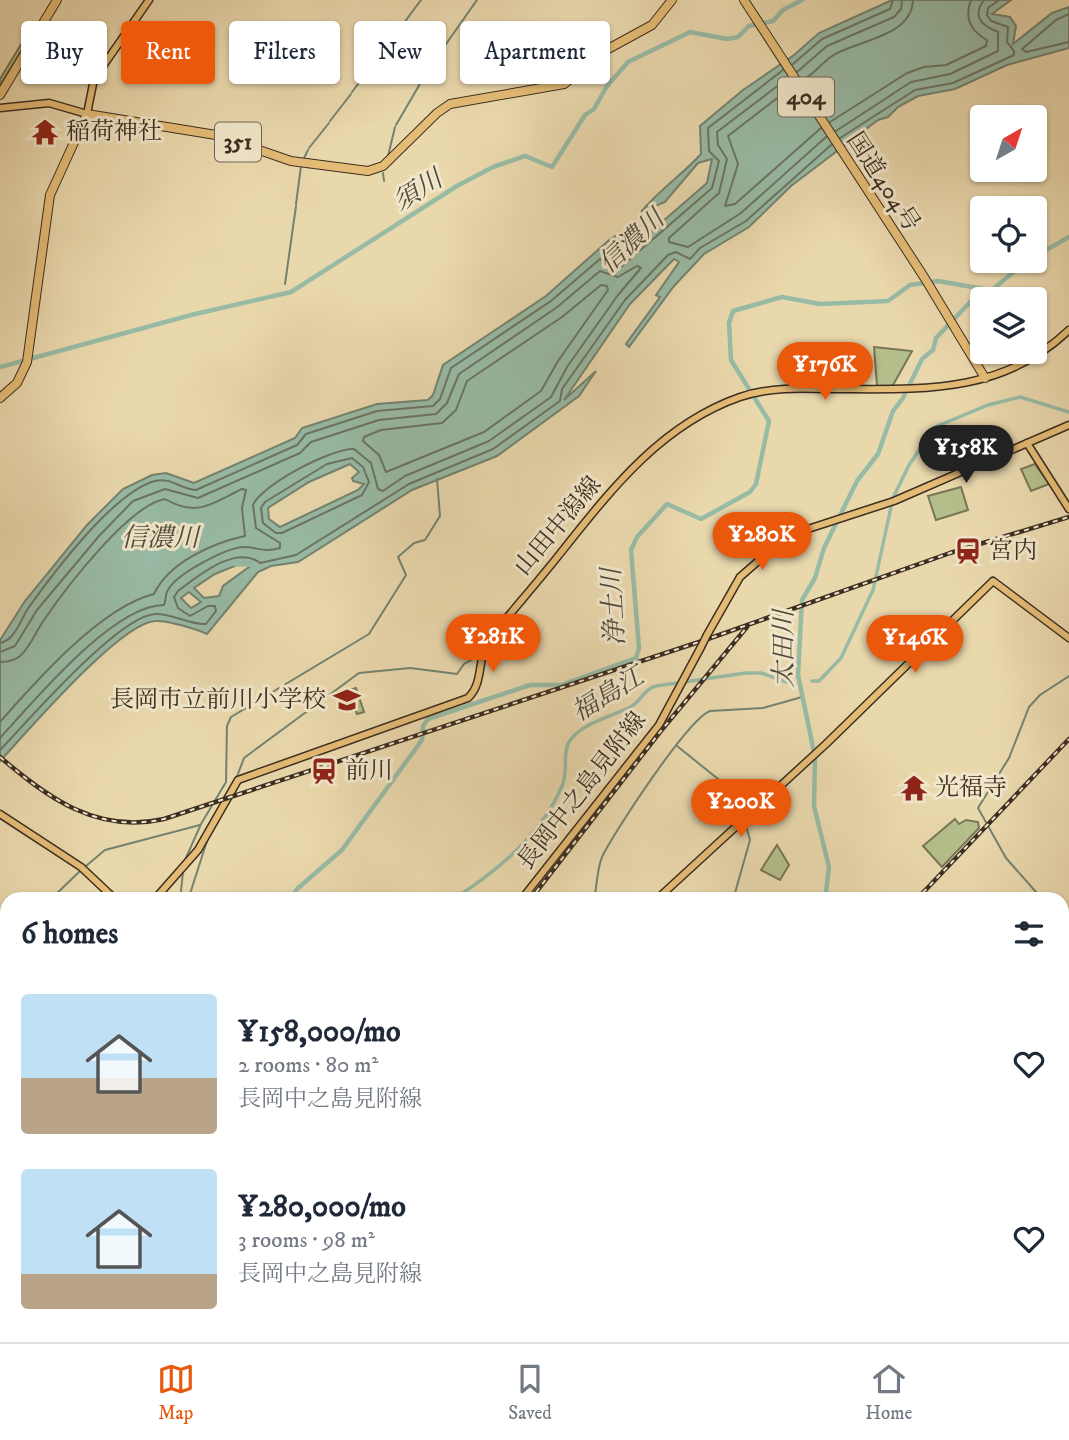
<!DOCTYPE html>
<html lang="en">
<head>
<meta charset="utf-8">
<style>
  :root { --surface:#fff; --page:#f6f6f7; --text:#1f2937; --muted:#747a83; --line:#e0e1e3; --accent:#ea580c }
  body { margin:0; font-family:"IM FELL DW Pica","Noto Serif JP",serif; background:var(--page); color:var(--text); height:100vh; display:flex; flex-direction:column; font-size:26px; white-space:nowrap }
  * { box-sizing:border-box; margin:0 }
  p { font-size:23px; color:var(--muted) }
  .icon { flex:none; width:38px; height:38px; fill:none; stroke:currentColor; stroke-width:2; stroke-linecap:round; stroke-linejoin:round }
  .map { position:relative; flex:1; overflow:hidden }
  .details { position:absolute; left:0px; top:892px; width:1069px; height:450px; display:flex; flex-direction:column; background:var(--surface); border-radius:21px 21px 0 0; box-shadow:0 2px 5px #0004 }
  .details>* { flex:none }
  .banner { position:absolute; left:21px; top:21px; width:700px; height:63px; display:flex; gap:14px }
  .needle { width:46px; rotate:39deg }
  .controls { position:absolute; left:970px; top:105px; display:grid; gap:14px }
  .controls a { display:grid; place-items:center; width:77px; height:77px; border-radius:7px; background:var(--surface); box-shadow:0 2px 5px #0004; font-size:35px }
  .price { position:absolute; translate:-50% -60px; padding:0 16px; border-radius:24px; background:var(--accent); color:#fff; font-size:23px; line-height:46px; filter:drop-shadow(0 2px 4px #0008) }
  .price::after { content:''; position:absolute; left:50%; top:42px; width:21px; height:16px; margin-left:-10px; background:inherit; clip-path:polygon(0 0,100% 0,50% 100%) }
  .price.current { background:#222; color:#fff }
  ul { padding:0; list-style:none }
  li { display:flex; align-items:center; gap:21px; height:175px; padding:0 21px }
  li span { display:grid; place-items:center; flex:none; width:196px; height:140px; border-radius:7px; color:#555 }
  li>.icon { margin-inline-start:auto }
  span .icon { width:84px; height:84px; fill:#fffc; stroke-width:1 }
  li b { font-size:30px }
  h2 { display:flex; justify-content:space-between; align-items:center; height:84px; padding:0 21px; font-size:30px }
  .tag { padding:0 24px; border-radius:7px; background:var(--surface); box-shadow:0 2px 5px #0004; font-size:24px; line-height:63px }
  .tag.current { background:var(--accent); color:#fff }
  .tabs { display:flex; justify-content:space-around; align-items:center; height:98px; border-top:2px solid var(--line); background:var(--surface); font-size:19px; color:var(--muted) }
  .tabs a { display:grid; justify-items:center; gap:4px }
  .tabs .current { color:var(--accent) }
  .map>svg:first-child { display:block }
  .green { fill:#b5bf8b; stroke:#787656; stroke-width:2 }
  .water { fill:#98bba6; stroke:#738371; stroke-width:2; fill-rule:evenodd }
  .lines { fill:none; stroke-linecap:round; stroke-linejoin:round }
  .shore { stroke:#6a7464; stroke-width:2 }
  .stream { stroke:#738371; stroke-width:2 }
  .canal { stroke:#98bba6; stroke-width:3.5 }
  .river { stroke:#98bba6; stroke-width:4.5 }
  .major-casing { stroke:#3c2e21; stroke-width:9 }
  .highway-casing { stroke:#3c2e21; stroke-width:10 }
  .major { stroke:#e5bc76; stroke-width:6 }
  .highway { stroke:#e5bc76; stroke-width:8 }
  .rail-casing { stroke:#3c2e21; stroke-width:4.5 }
  .rail { stroke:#f1e6ca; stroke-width:2; stroke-dasharray:5; stroke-linecap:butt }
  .major-bridge-casing { stroke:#3c2e21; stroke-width:9; stroke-linecap:butt }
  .major-bridge { stroke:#e5bc76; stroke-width:6 }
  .labels { text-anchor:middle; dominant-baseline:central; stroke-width:6; stroke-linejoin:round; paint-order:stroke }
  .shield { fill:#f1e6ca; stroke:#726554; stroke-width:2 }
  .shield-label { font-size:23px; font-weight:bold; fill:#3c2e21 }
  .poi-label { font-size:24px; fill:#3c2e21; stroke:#f1e6ca; text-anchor:start }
  .street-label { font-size:24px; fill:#3c2e21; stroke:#f1e6ca }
  .water-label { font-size:26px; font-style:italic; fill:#4e4a3c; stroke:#f1e6ca }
</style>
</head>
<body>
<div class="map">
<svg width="1069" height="1342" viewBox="0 0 1069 1342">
  <rect width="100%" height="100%" fill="#ead8ad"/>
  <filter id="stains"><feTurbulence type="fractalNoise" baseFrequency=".00286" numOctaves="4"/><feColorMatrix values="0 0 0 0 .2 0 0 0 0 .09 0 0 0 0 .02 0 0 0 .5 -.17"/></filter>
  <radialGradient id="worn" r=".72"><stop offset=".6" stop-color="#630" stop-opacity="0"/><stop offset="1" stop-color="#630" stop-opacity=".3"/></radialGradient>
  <!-- green -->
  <g class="green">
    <polygon points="28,33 31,35 0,85 0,79"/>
    <polygon points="874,347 912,351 892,387 877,386"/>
    <polygon points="1035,464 1049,484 1031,491 1021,469"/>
    <polygon points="961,487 968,510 936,520 928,496"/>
    <polygon points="356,688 364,712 357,714 355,709 346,708 343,692"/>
    <polygon points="955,819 959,824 966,820 978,822 979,828 942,867 923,846"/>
    <polygon points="777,845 789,865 780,880 761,870"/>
    <polygon points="1062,1109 1069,1110 1069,1342 986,1342 993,1335 1062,1335 1062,1318 1067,1319 1062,1311"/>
    <polygon points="732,1335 777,1335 790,1342 727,1342"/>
    <polygon points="873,1335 907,1335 910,1342 879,1342"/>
  </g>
  <!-- water -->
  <path class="water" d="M892 0H1011L992 14 1010 17 1016 26 1013 44 1052 13 1069 7V48L1007 65 955 89 918 96 898 107 888 117 878 120 791 186 749 227 704 254 674 286 629 347 626 344 660 297 656 295 679 262 674 259 630 304 564 400 596 371 579 396 497 456 412 490 298 562 271 566 258 572 207 634C196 629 167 620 155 621 120 623 27 732 0 761V640L25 601 87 525 123 489 152 475 166 473 194 483 295 438 302 428 377 404 428 400 433 395 443 365 546 296 608 241 634 223 639 226 611 256 617 261 707 183 712 159 698 163 665 202 641 212C660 189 682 175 701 154L700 126 743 90 794 55 819 33ZM350 464 359 472 352 478 353 481 364 484 358 490 280 527 269 519 268 508 309 482ZM242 563 253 564 223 586 219 596 204 598 194 588 215 574ZM189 592 201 602 191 608 181 598Z"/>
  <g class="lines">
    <!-- shore -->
    <g class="shore">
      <polyline points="1069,14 1056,20 1022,49 1026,52 1069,42"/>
      <polyline points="793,64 822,39 890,9 893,0"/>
      <polyline points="797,72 827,46 894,17 901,9 902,0"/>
      <polyline points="788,78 717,132 718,145 727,159 719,193 669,238 669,242 688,247 741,213 826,137"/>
      <path d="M803 80C814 74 822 63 832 56 857 40 912 37 913 0"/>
      <polyline points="793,86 728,136 738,164 725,206 735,204 821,128"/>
      <path d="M830 122 907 73 924 67 946 65 986 46 987 40C971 31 964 18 971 0"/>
      <path d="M836 131 911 82 950 74 998 51V32C983 26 971 17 984 0"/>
      <polyline points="840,138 915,90 953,83 1014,55 1014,51 1007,42 1008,27 991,21 987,15 988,8 999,0"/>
      <polygon points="601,285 607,286 608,290 558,361 541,391 484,432 386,472 379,455 363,441 364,437 381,430 442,423 456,410 467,381 562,317"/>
      <polygon points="352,458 363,467 369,482 362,495 282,533 276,533 263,523 261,508 265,502 327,464"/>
      <path d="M0 643C15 641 21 618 29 607 54 572 114 492 155 481 171 477 180 489 196 490L297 445 306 434 377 411 433 406 440 399 451 368 551 301 600 259 614 267 622 266 712 188 719 161 709 151 708 128 783 70"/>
      <path d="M0 652 15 646 37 610 99 536 133 501 165 489 198 498 300 453 311 442 379 420 436 414 447 403 459 374 556 308 600 271 618 277 637 266 641 268 618 295 567 367 551 397 489 441 405 476 383 491 378 489 371 463 354 449C332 448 261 485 253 505L256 528 280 543V548C263 553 258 547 243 547 226 548 176 574 168 590 165 594 166 601 164 605 113 605 34 701 0 738"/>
      <path d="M0 662C8 662 14 661 20 656 31 646 36 631 44 620 65 589 129 505 165 499 198 518 212 503 242 489L246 490 242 508 245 536C213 543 169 562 154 594 101 607 36 681 0 722"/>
      <path d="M0 750C27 722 120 614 156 614 174 614 190 625 206 624L216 611 215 606H208L190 616 178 608 174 597 178 591C198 576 236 544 260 563L296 555 409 484 493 449 560 401 562 389 625 300 668 255 676 252 690 259 700 248 746 221 831 145"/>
    </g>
    <!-- stream -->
    <g class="stream">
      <polyline points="395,35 421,0"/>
      <polyline points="432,64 477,0"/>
      <polyline points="352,92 394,37"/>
      <polyline points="330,121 351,94"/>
      <polyline points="396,125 431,65"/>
      <polyline points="309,148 329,123"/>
      <polyline points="388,156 395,127"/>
      <polyline points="304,158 308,150"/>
      <polyline points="383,173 384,181"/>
      <polyline points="296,204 301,166"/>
      <polyline points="285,284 296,206"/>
      <polyline points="485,652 512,637 526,621"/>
      <polyline points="677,746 733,791 743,817"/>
      <polyline points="236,779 244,758 359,673 410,668 457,674 464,664 480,655"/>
      <polyline points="185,860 201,824 226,782 227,726 231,717 369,634 406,575 398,557 414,543 425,540 440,516 437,479"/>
      <polyline points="86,866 105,850 200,825"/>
      <polyline points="50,900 80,871"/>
      <polyline points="180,900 183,872"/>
      <polyline points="188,900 207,841"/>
      <path d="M594 900C597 886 597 869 602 857 614 832 688 719 710 711L763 708 802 697"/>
      <polyline points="733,900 750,840 745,822"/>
      <polyline points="1043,900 1006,858 978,808 1009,758 1029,707 1040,695 1069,676"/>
      <polyline points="1062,928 1069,937"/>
      <polyline points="0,1043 7,964"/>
      <polyline points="1062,1109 1069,1109"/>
      <polyline points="0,1250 7,1245"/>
      <polyline points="303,1342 310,1335"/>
      <polyline points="464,1342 468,1335"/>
    </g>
    <!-- canal -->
    <g class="canal">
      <polyline points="812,681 819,681 841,658 873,590 893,498 909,465 935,427 988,405 1020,397 1069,412"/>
      <path d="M452 900C495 873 542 834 562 786 569 771 561 752 571 739 586 721 612 717 632 706 642 700 644 689 656 686L746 673H761L787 682"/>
      <polyline points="45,1342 51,1335"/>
    </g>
    <!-- river -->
    <g class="river">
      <polyline points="1034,257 1069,237"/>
      <polyline points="0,367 191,315 291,292 457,186 493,167 525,156 552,167 585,115 594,109 607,86 628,62 690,32 727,39 738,37 749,26 773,21 783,10 802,0"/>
      <polyline points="233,564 255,565"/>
      <polyline points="290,900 297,889 342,850 422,740 423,726 428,719 530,685 561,685 636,658 639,648 631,550 637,537 667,504 701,519 750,492 756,484 769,421 731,360 729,323 733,311 782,297 820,304 888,301 910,285 938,281 989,290"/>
      <polyline points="825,900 829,867 814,806 815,757 798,675 802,600 815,578 824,548 857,481 878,454 893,411 903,398 922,359 933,350 936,338 975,297 993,289 1027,261"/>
      <polyline points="774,1335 789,1342"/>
      <polyline points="81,1342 87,1335"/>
      <polyline points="669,1342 672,1335"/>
    </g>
    <!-- major casing -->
    <g class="major-casing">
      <g id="major">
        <polyline points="0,108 49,103 87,114 94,79 149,0"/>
        <polyline points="1027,443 1069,509"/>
        <polyline points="707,635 740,577 780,542 808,529 894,501 1069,425"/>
        <polyline points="0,814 81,867 116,900"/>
        <path d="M154 900 198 850 238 780 468 698C484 683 477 659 488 641 511 612 536 584 559 555 610 491 660 425 740 397 770 387 799 388 830 389 917 389 1000 396 1069 330"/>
        <polyline points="521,900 659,725 701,647"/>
        <polyline points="656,900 826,744 993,581 1069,638"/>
        <polyline points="1062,1087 1069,1082"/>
        <polyline points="0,1224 7,1215"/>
        <polyline points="498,1335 502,1342"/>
        <polyline points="275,1342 280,1335"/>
        <polyline points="725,1342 728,1335"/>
      </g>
    </g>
    <!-- highway casing -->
    <g class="highway-casing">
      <g id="highway">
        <polyline points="744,0 924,277 985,378"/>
        <polyline points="0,95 57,0"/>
        <polyline points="0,398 17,383 27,362 50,195 87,114 216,135 291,161 368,171 383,166 437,113 450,104 564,84 608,49 652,25 672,0"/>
        <polyline points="1062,978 1069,974"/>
        <polyline points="163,1342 169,1335"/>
      </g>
    </g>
    <!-- major -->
    <use href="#major" class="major"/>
    <!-- highway -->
    <use href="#highway" class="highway"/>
    <!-- rail casing -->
    <g class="rail-casing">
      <g id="rail">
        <path d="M0 757C48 798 97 834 164 819L705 640 950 553 1069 517"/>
        <polyline points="530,900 660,732 747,627"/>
        <polyline points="916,900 1069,739"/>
        <polyline points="178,1342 183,1335"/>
        <polyline points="499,1342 506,1335"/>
      </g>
    </g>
    <!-- rail -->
    <use href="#rail" class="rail"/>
    <!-- major-bridge casing -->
    <g class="major-bridge-casing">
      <polyline id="major-bridge" points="701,647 707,635"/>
    </g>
    <!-- major-bridge -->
    <use href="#major-bridge" class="major-bridge"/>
  </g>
  <!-- icons -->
  <defs>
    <g id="temple-bare" transform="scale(2.1)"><path d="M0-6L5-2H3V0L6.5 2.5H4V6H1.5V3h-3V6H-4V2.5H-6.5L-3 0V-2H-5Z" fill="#8f2418" stroke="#f1e6ca" stroke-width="2.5" paint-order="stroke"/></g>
    <g id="station-bare" transform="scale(2.1)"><path d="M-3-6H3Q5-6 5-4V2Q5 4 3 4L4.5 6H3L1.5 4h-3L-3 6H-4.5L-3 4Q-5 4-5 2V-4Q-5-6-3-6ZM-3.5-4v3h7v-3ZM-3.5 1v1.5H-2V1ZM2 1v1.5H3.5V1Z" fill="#8f2418" stroke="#f1e6ca" stroke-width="2.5" paint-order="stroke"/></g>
    <g id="school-bare" transform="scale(2.1)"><path d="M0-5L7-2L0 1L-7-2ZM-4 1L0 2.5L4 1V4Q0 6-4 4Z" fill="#8f2418" stroke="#f1e6ca" stroke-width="2.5" paint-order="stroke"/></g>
  </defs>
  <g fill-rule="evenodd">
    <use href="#temple-bare" x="45" y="132"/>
    <use href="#station-bare" x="968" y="551"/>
    <use href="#school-bare" x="347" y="700"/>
    <use href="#station-bare" x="324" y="771"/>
    <use href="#temple-bare" x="914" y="788"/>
  </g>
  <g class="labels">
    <!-- shield labels -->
    <g class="shield">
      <rect x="778" y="77.5" width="56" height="39" rx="5"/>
      <rect x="215" y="122.5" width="46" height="39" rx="5"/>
    </g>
    <g class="shield-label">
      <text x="806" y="97">404</text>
      <text x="238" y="142">351</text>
    </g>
    <!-- poi labels -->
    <g class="poi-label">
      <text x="66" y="132">稲荷神社</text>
      <text x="989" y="551">宮内</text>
      <text x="326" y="700" text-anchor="end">長岡市立前川小学校</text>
      <text x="345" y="771">前川</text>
      <text x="935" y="788">光福寺</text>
    </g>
    <!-- street labels -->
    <g class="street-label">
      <text transform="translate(883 182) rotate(57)">国道404号</text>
      <text transform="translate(558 526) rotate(-50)">山田中潟線</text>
      <text transform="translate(582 791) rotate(-52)">長岡中之島見附線</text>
    </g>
    <!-- water labels -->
    <g class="water-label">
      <text transform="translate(418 191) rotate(-32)">須川</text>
      <text transform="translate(632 242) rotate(-43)">信濃川</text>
      <text x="160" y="538">信濃川</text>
      <text transform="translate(614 607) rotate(-93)">浄土川</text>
      <text transform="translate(784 649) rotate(-90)">太田川</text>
      <text transform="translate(608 695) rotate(-31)">福島江</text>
    </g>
  </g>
  <rect width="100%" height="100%" filter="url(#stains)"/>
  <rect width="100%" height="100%" fill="url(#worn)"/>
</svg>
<div class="controls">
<a><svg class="needle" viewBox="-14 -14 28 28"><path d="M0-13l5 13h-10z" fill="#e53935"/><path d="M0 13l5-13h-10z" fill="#747a83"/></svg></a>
<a><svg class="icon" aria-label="locate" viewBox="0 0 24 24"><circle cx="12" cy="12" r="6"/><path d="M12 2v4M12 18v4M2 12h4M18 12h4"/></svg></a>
<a><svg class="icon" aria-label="layers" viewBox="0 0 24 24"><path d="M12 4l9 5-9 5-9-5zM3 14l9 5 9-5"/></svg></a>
</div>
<b class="price" style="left:825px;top:402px">¥176K</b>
<b class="price current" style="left:966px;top:485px">¥158K</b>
<b class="price" style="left:762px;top:572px">¥280K</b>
<b class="price" style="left:493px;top:674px">¥281K</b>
<b class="price" style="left:915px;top:675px">¥146K</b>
<b class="price" style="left:741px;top:839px">¥200K</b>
<div class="banner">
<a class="tag">Buy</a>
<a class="tag current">Rent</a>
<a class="tag">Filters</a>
<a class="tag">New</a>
<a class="tag">Apartment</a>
</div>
<section class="details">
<h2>6 homes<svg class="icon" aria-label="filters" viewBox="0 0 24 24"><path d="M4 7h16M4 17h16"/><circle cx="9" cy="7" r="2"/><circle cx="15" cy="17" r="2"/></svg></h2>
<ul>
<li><span style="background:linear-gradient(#bfe0f5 60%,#b9a48a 0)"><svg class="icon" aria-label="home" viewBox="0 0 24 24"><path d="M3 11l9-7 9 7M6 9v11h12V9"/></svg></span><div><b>¥158,000/mo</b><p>2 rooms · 80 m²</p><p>長岡中之島見附線</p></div><svg class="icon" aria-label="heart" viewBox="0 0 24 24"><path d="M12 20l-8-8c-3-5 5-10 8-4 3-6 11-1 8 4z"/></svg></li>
<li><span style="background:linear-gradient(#bfe0f5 75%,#b9a48a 0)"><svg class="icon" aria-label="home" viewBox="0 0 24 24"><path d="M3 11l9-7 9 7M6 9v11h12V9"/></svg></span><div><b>¥280,000/mo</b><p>3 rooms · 98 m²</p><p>長岡中之島見附線</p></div><svg class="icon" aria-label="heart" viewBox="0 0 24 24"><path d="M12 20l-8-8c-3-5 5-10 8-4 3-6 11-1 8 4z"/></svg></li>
</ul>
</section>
</div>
<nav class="tabs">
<a class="current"><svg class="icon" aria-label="map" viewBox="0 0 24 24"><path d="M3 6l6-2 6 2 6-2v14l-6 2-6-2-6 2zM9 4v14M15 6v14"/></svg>Map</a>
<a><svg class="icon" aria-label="saved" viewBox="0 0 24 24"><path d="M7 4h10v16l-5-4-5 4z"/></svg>Saved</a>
<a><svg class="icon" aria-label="home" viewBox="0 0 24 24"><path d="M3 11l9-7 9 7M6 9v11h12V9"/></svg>Home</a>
</nav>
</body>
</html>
